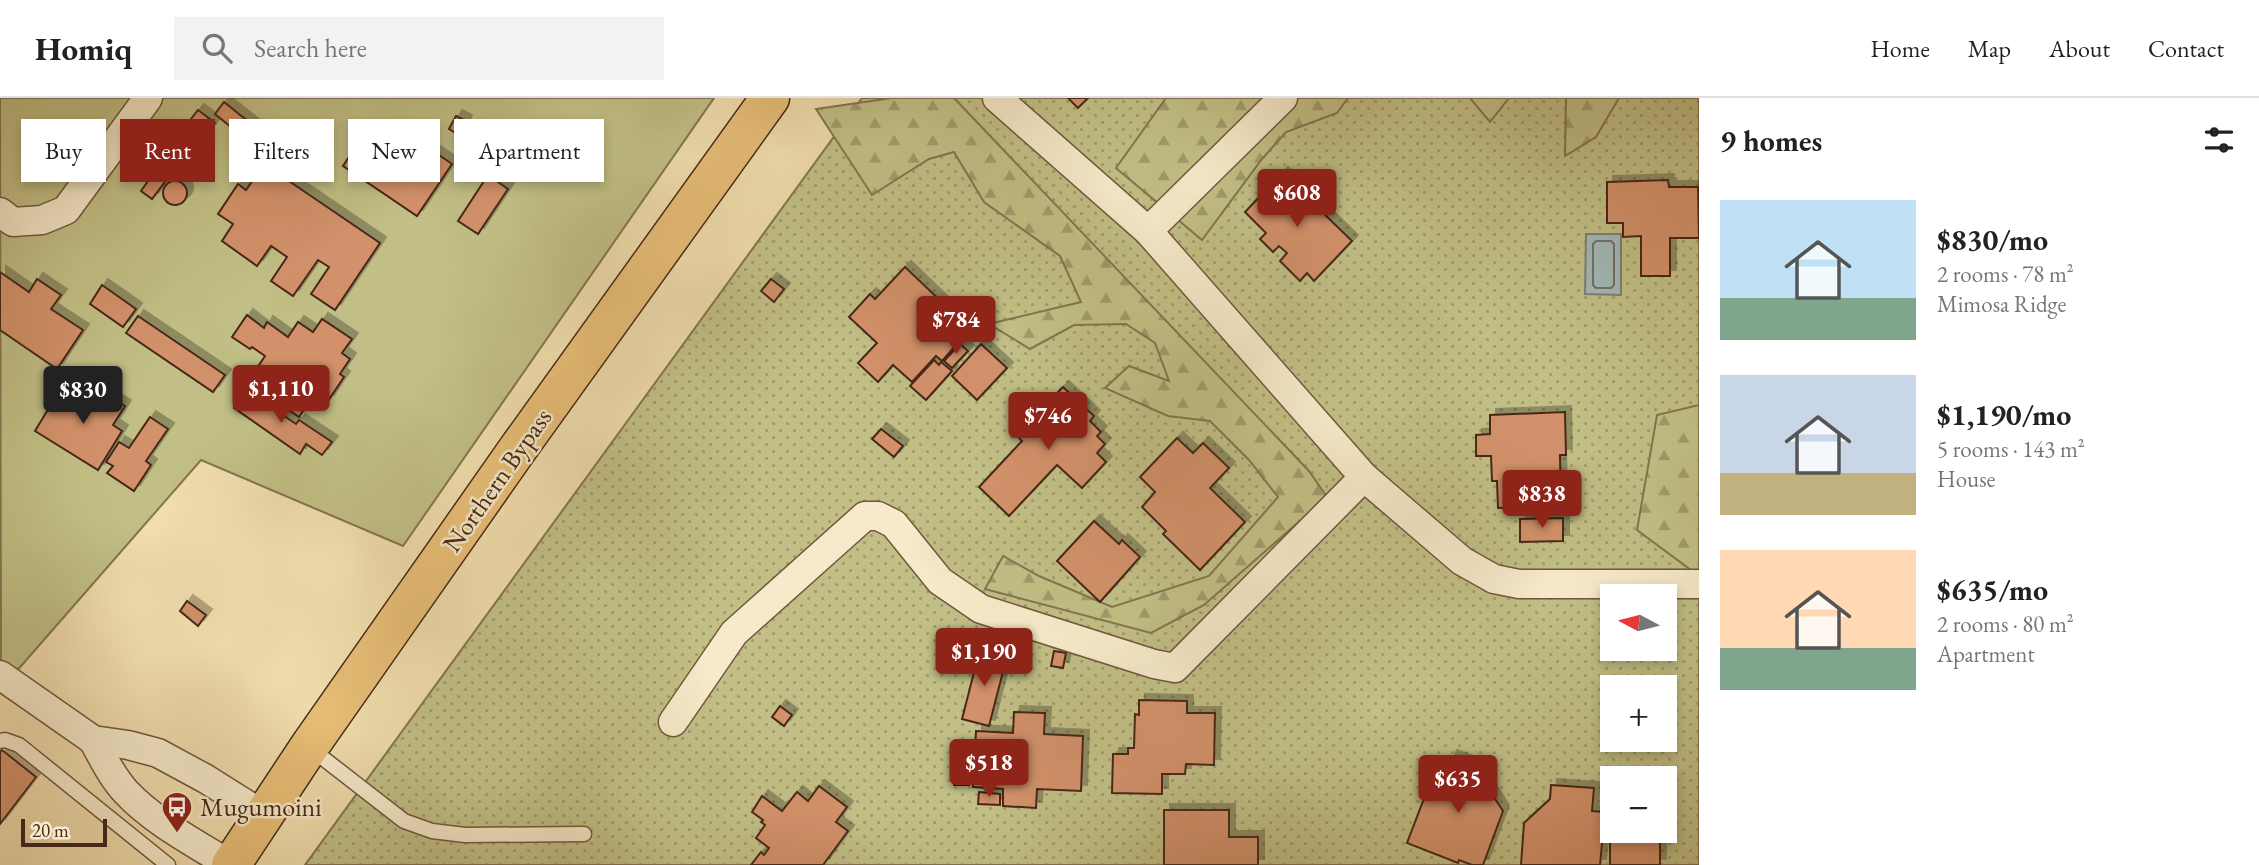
<!DOCTYPE html>
<html lang="en">
<head>
<meta charset="utf-8">
<style>
  :root { --surface:#fff; --page:#f2f2f2; --text:#222; --muted:#767676; --line:#e0e0e0; --accent:#8f2418 }
  body { margin:0; font-family:"EB Garamond",serif; background:var(--page); color:var(--text); height:100vh; display:flex; flex-direction:column; font-size:26px; white-space:nowrap }
  * { box-sizing:border-box; margin:0 }
  p { font-size:23px; color:var(--muted) }
  .icon { flex:none; width:38px; height:38px; fill:none; stroke:currentColor; stroke-width:2; stroke-linecap:round; stroke-linejoin:round }
  .map { position:relative; flex:1; overflow:hidden }
  .side { display:flex; flex-direction:column; background:var(--surface); width:560px }
  .side>* { flex:none }
  .hud { position:absolute; left:21px; top:21px; width:665px; height:63px; display:flex; gap:14px }
  .needle { width:46px; rotate:277deg }
  .controls { position:absolute; left:1600px; top:486px; display:grid; gap:14px }
  .controls a { display:grid; place-items:center; width:77px; height:77px; border-radius:0px; background:var(--surface); box-shadow:0 4px 10px #0003; font-size:35px }
  .scale { position:absolute; left:21px; bottom:18px; width:86px; box-sizing:border-box; padding-left:7px; border:4px solid #472819; border-top:0; font-size:19px; line-height:24px; white-space:nowrap; color:#472819; -webkit-text-stroke:5px #f6eaca; paint-order:stroke }
  .price { position:absolute; translate:-50% -60px; padding:0 16px; border-radius:7px; background:var(--accent); color:#fff; font-size:23px; line-height:46px; filter:drop-shadow(0 2px 4px #0008) }
  .price::after { content:''; position:absolute; left:50%; top:42px; width:21px; height:16px; margin-left:-10px; background:inherit; clip-path:polygon(0 0,100% 0,50% 100%) }
  .price.on { background:#222; color:#fff }
  ul { padding:0; list-style:none }
  li { display:flex; align-items:center; gap:21px; height:175px; padding:0 21px }
  li span { display:grid; place-items:center; flex:none; width:196px; height:140px; border-radius:0px; color:#555 }
  li>.icon { margin-inline-start:auto }
  span .icon { width:84px; height:84px; fill:#fffc; stroke-width:1 }
  li b { font-size:30px }
  h2 { display:flex; justify-content:space-between; align-items:center; height:84px; padding:0 21px; font-size:30px }
  .tag { padding:0 24px; border-radius:0px; background:var(--surface); box-shadow:0 4px 10px #0003; font-size:24px; line-height:63px }
  .tag.on { background:var(--accent); color:#fff }
  header { display:flex; align-items:center; gap:42px; box-sizing:border-box; height:98px; padding:0 35px; background:var(--surface); border-bottom:2px solid var(--line) }
  header strong { font-size:33px }
  nav { display:flex; gap:38px; margin-inline-start:auto; font-size:24px }
  .search { width:490px; height:63px; background:var(--page); display:flex; align-items:center; gap:18px; box-sizing:border-box; padding:0 24px; border-radius:0px; color:var(--muted); font-size:26px }
  main { display:flex; flex:1; min-height:0 }
  .map>svg:first-child { display:block }
  .grass { fill:url(#grass-dots); stroke:#84744f; stroke-width:2; fill-rule:evenodd }
  .forest { fill:url(#forest-firs); stroke:#84744f; stroke-width:2 }
  .garden { fill:#c1bf85; stroke:#84744f; stroke-width:2 }
  .water { fill:#a1b9b7; stroke:#7d7f78; stroke-width:2 }
  .lines { fill:none; stroke-linecap:round; stroke-linejoin:round }
  .shore { stroke:#747068; stroke-width:2 }
  .building { fill:#d2916b; stroke:#472819; stroke-width:2; filter:url(#shadow) }
  .service-casing { stroke:#72563e; stroke-width:17 }
  .minor-casing { stroke:#72563e; stroke-width:31 }
  .primary-casing { stroke:#472819; stroke-width:41 }
  .service { stroke:#f6eaca; stroke-width:14 }
  .minor { stroke:#f6eaca; stroke-width:28 }
  .primary { stroke:#e8bf77; stroke-width:38 }
  .labels { text-anchor:middle; dominant-baseline:central; stroke-width:5; stroke-linejoin:round; paint-order:stroke }
  .street-label { font-size:26px; fill:#472819; stroke:#f6eaca }
  .poi-label { font-size:26px; fill:#472819; stroke:#f6eaca; text-anchor:start }
</style>
</head>
<body>
<header>
<strong>Homiq</strong>
<div class="search"><svg class="icon" aria-label="search" viewBox="0 0 24 24"><circle cx="10" cy="10" r="6"/><path d="M15 15l6 6"/></svg>Search here</div>
<nav><a>Home</a><a>Map</a><a>About</a><a>Contact</a></nav>
</header>
<main>
<div class="map">
<svg width="1699" height="767" viewBox="0 0 1699 767">
  <defs>
    <pattern id="grass-dots" width="8" height="8" patternUnits="userSpaceOnUse" patternTransform="scale(1.75)"><rect width="8" height="8" fill="#c1bf85"/><path d="M2 2h.1M6 6h.1" fill="none" stroke="#9f9b6c" stroke-width="1.8" stroke-linecap="round"/></pattern>
    <pattern id="forest-firs" width="22" height="20" patternUnits="userSpaceOnUse" patternTransform="scale(1.75)"><rect width="22" height="20" fill="#c1bf85"/><path d="M5 1l3.5 6h-7zM16 11l3.5 6h-7z" fill="#9f9b6c"/></pattern>
    <filter id="shadow"><feDropShadow dx="6" dy="-6" stdDeviation="0" flood-color="#0004"/></filter>
  </defs>
  <rect width="100%" height="100%" fill="#f1deae"/>
  <filter id="stains"><feTurbulence type="fractalNoise" baseFrequency=".00286" numOctaves="4"/><feColorMatrix values="0 0 0 0 .2 0 0 0 0 .09 0 0 0 0 .02 0 0 0 .5 -.17"/></filter>
  <radialGradient id="worn" r=".72"><stop offset=".6" stop-color="#630" stop-opacity="0"/><stop offset="1" stop-color="#630" stop-opacity=".3"/></radialGradient>
  <!-- grass -->
  <path class="grass" d="M862 0H1699V767H305ZM1612 499H1664V551H1612ZM1612 590H1664V642H1612ZM1612 681H1664V733H1612Z"/>
  <!-- forest -->
  <g class="forest">
    <polygon points="892,0 954,0 1309,373 1327,399 1204,507 1151,535 985,491 1003,458 1039,478 1112,509 1209,478 1278,399 1249,362 1210,323 1168,318 1105,290 1129,268 1169,283 1155,245 1126,226 1074,227 1030,251 989,226 1081,204 1060,158 984,104 954,54 929,61 872,97 816,11"/>
    <polygon points="1166,0 1348,0 1337,15 1286,34 1262,61 1202,142 1116,70"/>
    <polygon points="1470,0 1509,0 1490,24"/>
    <polygon points="1566,0 1619,0 1596,39 1565,58"/>
    <polygon points="1699,307 1699,478 1637,432 1657,317"/>
  </g>
  <!-- garden -->
  <polygon class="garden" points="0,0 714,0 403,448 201,362 1,591"/>
  <!-- water -->
  <polygon class="water" points="1586,136 1621,136 1621,197 1585,196"/>
  <g class="lines">
    <!-- shore -->
    <polygon class="shore" points="1596,143 1611,143 1614,146 1614,187 1611,190 1596,190 1593,187 1593,146"/>
  </g>
  <!-- building -->
  <g class="building">
    <polygon points="1068,0 1088,0 1078,10"/>
    <polygon points="224,4 274,44 264,56 215,16"/>
    <polygon points="198,12 215,25 198,47 181,34"/>
    <polygon points="456,18 466,23 459,37 449,31"/>
    <polygon points="364,36 393,56 399,48 414,58 423,46 452,66 417,118 343,68"/>
    <polygon points="264,66 380,145 335,212 311,196 329,169 318,162 293,198 271,183 287,159 271,148 257,168 222,143 233,126 218,116 238,86 246,92"/>
    <polygon points="155,73 167,81 152,101 141,93"/>
    <polygon points="1282,75 1352,143 1314,183 1307,175 1300,183 1280,163 1287,155 1279,148 1273,154 1260,141 1266,135 1245,114"/>
    <polygon points="488,77 508,91 478,136 458,123"/>
    <polygon points="1668,82 1669,89 1698,89 1699,140 1670,140 1670,178 1641,178 1641,138 1623,139 1623,125 1607,125 1607,84"/>
    <circle cx="175" cy="95" r="12"/>
    <polygon points="905,169 967,228 955,241 959,244 942,263 936,258 912,284 893,267 878,284 858,265 877,245 849,219 870,196 875,201"/>
    <polygon points="0,174 29,194 37,181 61,197 51,211 83,232 57,271 0,232"/>
    <polygon points="771,181 784,191 774,204 761,193"/>
    <polygon points="102,187 136,211 123,229 90,206"/>
    <polygon points="247,217 264,230 267,224 288,239 298,224 313,234 322,221 352,241 342,255 350,261 340,276 344,279 328,303 296,281 293,286 312,299 299,319 273,301 276,296 251,279 265,258 252,249 250,251 232,239"/>
    <polygon points="138,218 225,277 213,294 126,235"/>
    <polygon points="960,246 968,253 952,270 944,263"/>
    <polygon points="981,246 1007,270 977,302 952,278"/>
    <polygon points="934,262 939,267 941,264 952,273 926,302 910,288"/>
    <polygon points="1063,289 1094,318 1090,323 1101,334 1097,338 1105,346 1097,355 1106,364 1082,390 1057,367 1009,418 979,389 1022,343 1017,338"/>
    <polygon points="61,290 87,306 96,291 125,308 113,327 122,333 98,372 35,333"/>
    <polygon points="246,292 296,326 299,322 332,344 322,357 306,346 300,356 234,310"/>
    <polygon points="1565,314 1566,357 1560,357 1561,408 1498,410 1497,383 1492,383 1491,358 1476,358 1476,337 1490,336 1490,317"/>
    <polygon points="150,319 168,331 146,363 151,367 134,393 107,375 113,368 106,364 119,344 129,350"/>
    <polygon points="881,331 903,348 894,359 872,341"/>
    <polygon points="1177,340 1193,355 1203,345 1229,370 1210,390 1245,424 1200,472 1163,436 1166,433 1142,409 1155,394 1140,379"/>
    <polygon points="1563,420 1563,443 1520,444 1520,421"/>
    <polygon points="1094,423 1119,446 1122,442 1140,459 1100,504 1057,463"/>
    <polygon points="187,503 206,517 198,528 180,513"/>
    <polygon points="980,551 1007,558 989,628 962,621"/>
    <polygon points="1054,553 1066,555 1063,570 1051,568"/>
    <polygon points="1139,602 1187,603 1187,615 1215,615 1214,667 1186,666 1185,676 1162,676 1162,696 1112,695 1113,656 1128,656 1128,650 1134,650 1135,616 1139,617"/>
    <polygon points="780,608 792,617 784,628 772,619"/>
    <polygon points="1014,614 1045,615 1044,636 1083,638 1081,693 1037,691 1036,710 1003,708 1003,691 973,689 976,633 1013,635"/>
    <polygon points="955,651 971,652 969,687 954,687"/>
    <polygon points="2,652 36,679 0,726 0,654"/>
    <polygon points="1451,658 1491,673 1486,687 1503,713 1483,767 1472,767 1459,762 1458,765 1407,745 1430,685 1439,688"/>
    <polygon points="1551,687 1594,690 1592,713 1605,714 1600,767 1521,767 1524,725 1550,701"/>
    <polygon points="819,688 847,709 836,724 848,733 823,767 751,767 761,754 764,757 769,750 756,740 765,727 761,724 763,722 752,714 762,698 782,713 797,694 808,703"/>
    <polygon points="979,694 1000,696 1000,707 978,706"/>
    <polygon points="1610,700 1612,733 1660,733 1660,767 1610,767"/>
    <polygon points="1164,712 1229,712 1229,739 1258,739 1258,767 1164,767"/>
  </g>
  <g class="lines">
    <!-- service casing -->
    <g class="service-casing">
      <g id="service">
        <polyline points="0,643 5,642 19,647 168,767"/>
        <polyline points="310,650 404,723 432,733 465,737 584,736"/>
      </g>
    </g>
    <!-- minor casing -->
    <g class="minor-casing">
      <g id="minor">
        <polyline points="997,0 1148,133 1364,379 1462,463 1494,481 1519,486 1699,486"/>
        <polyline points="0,114 13,124 42,122 66,112 148,0"/>
        <polyline points="1148,133 1283,0"/>
        <polyline points="0,577 93,642 128,647 158,655 206,681 263,717"/>
        <polyline points="673,624 734,535 865,418 878,418 894,426 940,483 981,511 1154,566 1175,570 1364,379"/>
        <path d="M93 642C103 660 112 679 126 694 154 724 195 745 230 767"/>
      </g>
    </g>
    <!-- primary casing -->
    <g class="primary-casing">
      <polyline id="primary" points="231,767 309,649 517,352 770,0"/>
    </g>
    <!-- service -->
    <use href="#service" class="service"/>
    <!-- minor -->
    <use href="#minor" class="minor"/>
    <!-- primary -->
    <use href="#primary" class="primary"/>
  </g>
  <!-- icons -->
  <defs>
    <g id="bus-pin" transform="scale(1.575)"><path d="M0 17L-7.5 6A9.5 9.5 0 1 1 7.5 6Z" fill="#8f2418" stroke="#f6eaca"/><path d="M-5-6H5V4H4V6H2V4H-2V6H-4V4H-5ZM-3.5-4V0h7V-4ZM-3.5 1.2v1.5H-2V1.2ZM2 1.2v1.5H3.5V1.2Z" fill="#fff"/></g>
  </defs>
  <g fill-rule="evenodd">
    <use href="#bus-pin" x="177" y="709"/>
  </g>
  <g class="labels">
    <!-- street labels -->
    <g class="street-label">
      <text transform="translate(497 382) rotate(-55)">Northern Bypass</text>
    </g>
    <!-- poi labels -->
    <g class="poi-label">
      <text x="200" y="709">Mugumoini</text>
    </g>
  </g>
  <rect width="100%" height="100%" filter="url(#stains)"/>
  <rect width="100%" height="100%" fill="url(#worn)"/>
</svg>
<div class="controls">
<a><svg class="needle" viewBox="-14 -14 28 28"><path d="M0-13l5 13h-10z" fill="#e53935"/><path d="M0 13l5-13h-10z" fill="#767676"/></svg></a>
<a>+</a>
<a>−</a>
</div>
<div class="scale">20 m</div>
<b class="price" style="left:1297px;top:131px">$608</b>
<b class="price" style="left:956px;top:258px">$784</b>
<b class="price" style="left:281px;top:327px">$1,110</b>
<b class="price on" style="left:83px;top:328px">$830</b>
<b class="price" style="left:1048px;top:354px">$746</b>
<b class="price" style="left:1542px;top:432px">$838</b>
<b class="price" style="left:984px;top:590px">$1,190</b>
<b class="price" style="left:989px;top:701px">$518</b>
<b class="price" style="left:1458px;top:717px">$635</b>
<div class="hud">
<a class="tag">Buy</a>
<a class="tag on">Rent</a>
<a class="tag">Filters</a>
<a class="tag">New</a>
<a class="tag">Apartment</a>
</div>
</div>
<section class="side">
<h2>9 homes<svg class="icon" aria-label="filters" viewBox="0 0 24 24"><path d="M4 7h16M4 17h16"/><circle cx="9" cy="7" r="2"/><circle cx="15" cy="17" r="2"/></svg></h2>
<ul>
<li><span style="background:linear-gradient(#bfe0f5 70%,#7fa58c 0)"><svg class="icon" aria-label="home" viewBox="0 0 24 24"><path d="M3 11l9-7 9 7M6 9v11h12V9"/></svg></span><div><b>$830/mo</b><p>2 rooms · 78 m²</p><p>Mimosa Ridge</p></div></li>
<li><span style="background:linear-gradient(#c9d6e8 70%,#c2b280 0)"><svg class="icon" aria-label="home" viewBox="0 0 24 24"><path d="M3 11l9-7 9 7M6 9v11h12V9"/></svg></span><div><b>$1,190/mo</b><p>5 rooms · 143 m²</p><p>House</p></div></li>
<li><span style="background:linear-gradient(#ffd9b3 70%,#7fa58c 0)"><svg class="icon" aria-label="home" viewBox="0 0 24 24"><path d="M3 11l9-7 9 7M6 9v11h12V9"/></svg></span><div><b>$635/mo</b><p>2 rooms · 80 m²</p><p>Apartment</p></div></li>
</ul>
</section>
</main>
</body>
</html>
